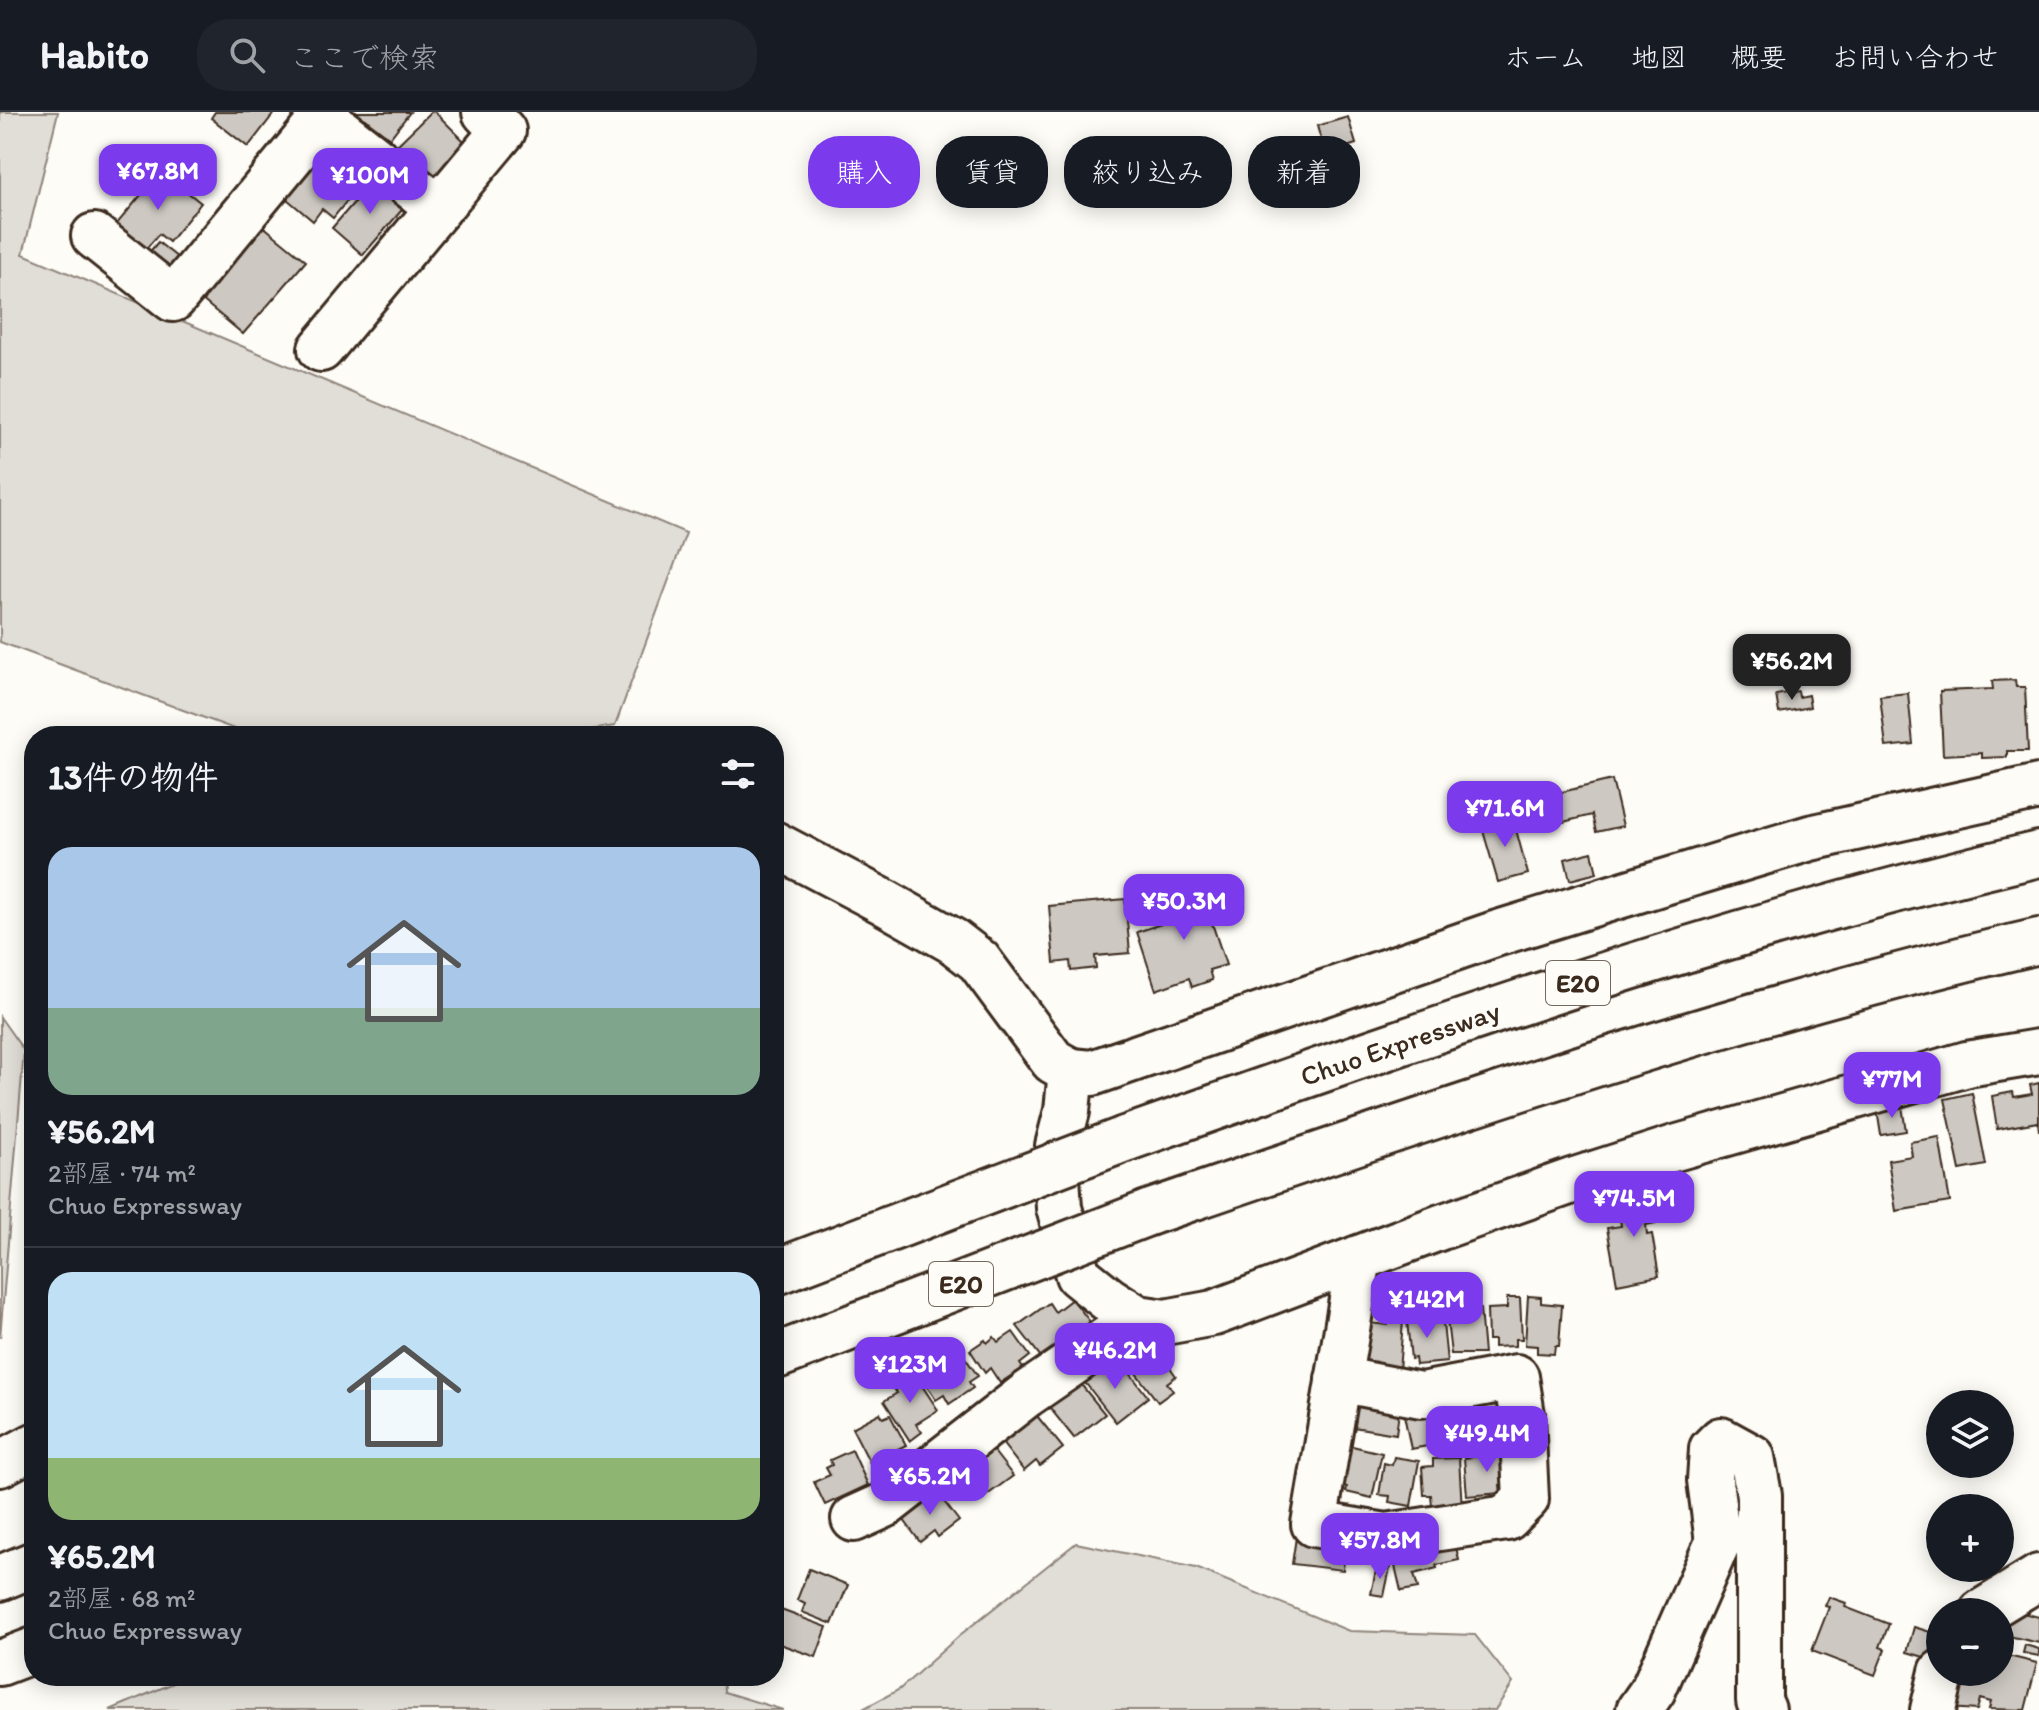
<!DOCTYPE html>
<html lang="ja">
<head>
<meta charset="utf-8">
<style>
  :root { --surface:#171b24; --page:#20242c; --text:#f1f3f6; --muted:#9ea1a6; --line:#363941; --accent:#7c3aed }
  body { margin:0; font-family:Itim,"Klee One",sans-serif; background:var(--page); color:var(--text); height:100vh; display:flex; flex-direction:column; font-size:30px; white-space:nowrap }
  * { box-sizing:border-box; margin:0 }
  p { font-size:26px; color:var(--muted) }
  .icon { flex:none; width:44px; height:44px; fill:none; stroke:currentColor; stroke-width:2; stroke-linecap:round; stroke-linejoin:round }
  .map { position:relative; flex:1; overflow:hidden }
  .details { position:absolute; left:24px; top:614px; width:760px; height:960px; display:flex; flex-direction:column; background:var(--surface); border-radius:32px; box-shadow:0 4px 20px #0003 }
  .details>* { flex:none }
  .top-card { position:absolute; left:808px; top:24px; width:760px; height:72px; display:flex; gap:16px }
  .fabs { position:absolute; left:1926px; top:1278px; display:grid; gap:16px }
  .fabs a { display:grid; place-items:center; width:88px; height:88px; border-radius:50%; background:var(--surface); box-shadow:0 4px 20px #0003; font-size:40px }
  .price { position:absolute; translate:-50% -68px; padding:0 18px; border-radius:16px; background:var(--accent); color:#fff; font-size:26px; line-height:52px; filter:drop-shadow(0 2px 4px #0008) }
  .price::after { content:''; position:absolute; left:50%; top:48px; width:24px; height:18px; margin-left:-12px; background:inherit; clip-path:polygon(0 0,100% 0,50% 100%) }
  .price.active { background:#222; color:#fff }
  ul { padding:0; list-style:none }
  li { display:grid; align-content:center; gap:16px; height:424px; padding:0 24px }
  li+li { border-top:2px solid var(--line) }
  li span { display:grid; place-items:center; height:248px; border-radius:24px; color:#555 }
  li>.icon { margin-inline-start:auto }
  span .icon { width:144px; height:144px; fill:#fffc; stroke-width:1 }
  li b { font-size:34px }
  h2 { display:flex; justify-content:space-between; align-items:center; height:96px; padding:0 24px; font-size:34px }
  .chip { padding:0 28px; border-radius:32px; background:var(--surface); box-shadow:0 4px 20px #0003; font-size:28px; line-height:72px }
  .chip.active { background:var(--accent); color:#fff }
  header { display:flex; align-items:center; gap:48px; box-sizing:border-box; height:112px; padding:0 40px; background:var(--surface); border-bottom:2px solid var(--line) }
  header strong { font-size:38px }
  nav { display:flex; gap:44px; margin-inline-start:auto; font-size:28px }
  .search { width:560px; height:72px; background:var(--page); display:flex; align-items:center; gap:20px; box-sizing:border-box; padding:0 28px; border-radius:32px; color:var(--muted); font-size:30px }
  .map>svg:first-child { display:block }
  .green { fill:#e1ded7; stroke:#8e847a; stroke-width:2 }
  .building { fill:#cdc8c2; stroke:#3b2a1e; stroke-width:2 }
  .lines { fill:none; stroke-linecap:round; stroke-linejoin:round }
  .minor-casing { stroke:#3b2a1e; stroke-width:50 }
  .highway-casing { stroke:#3b2a1e; stroke-width:50 }
  .minor { stroke:#fdfcf7; stroke-width:44 }
  .highway { stroke:#fdfcf7; stroke-width:44 }
  .highway-bridge-casing { stroke:#3b2a1e; stroke-width:50; stroke-linecap:butt }
  .highway-bridge { stroke:#fdfcf7; stroke-width:44 }
  .labels { text-anchor:middle; dominant-baseline:central; stroke-width:7; stroke-linejoin:round; paint-order:stroke }
  .shield { fill:#fdfcf7; stroke:#75695f; stroke-width:2 }
  .shield-label { font-size:26px; font-weight:bold; fill:#3b2a1e }
  .street-label { font-size:28px; fill:#3b2a1e; stroke:#fdfcf7 }
</style>
</head>
<body>
<header>
<strong>Habito</strong>
<div class="search"><svg class="icon" aria-label="search" viewBox="0 0 24 24"><circle cx="10" cy="10" r="6"/><path d="M15 15l6 6"/></svg>ここで検索</div>
<nav><a>ホーム</a><a>地図</a><a>概要</a><a>お問い合わせ</a></nav>
</header>
<div class="map">
<svg width="2039" height="1598" viewBox="0 0 2039 1598">
  <rect width="100%" height="100%" fill="#fdfcf7"/>
  <filter id="ink" filterUnits="userSpaceOnUse"><feTurbulence type="fractalNoise" baseFrequency=".0125" numOctaves="2"/><feDisplacementMap in="SourceGraphic" scale="16" xChannelSelector="R" yChannelSelector="G"/><feConvolveMatrix kernelMatrix="1 2 1 2 8 2 1 2 1" color-interpolation-filters="sRGB"/></filter>
  <g filter="url(#ink)">
    <!-- green -->
    <g class="green">
      <polygon points="0,0 58,0 23,142 686,421 615,614 551,624 253,624 0,530"/>
      <polygon points="0,905 24,939 0,1226"/>
      <polygon points="1076,1431 1196,1456 1349,1519 1475,1523 1513,1571 1495,1598 861,1598 900,1577 960,1523"/>
      <polygon points="190,1564 723,1564 724,1580 783,1598 110,1598"/>
    </g>
    <!-- building -->
    <g class="building">
      <polygon points="215,0 275,0 248,35 211,6"/>
      <polygon points="356,0 410,0 390,26"/>
      <polygon points="431,0 435,0 467,32 426,72 392,38"/>
      <polygon points="1348,5 1356,32 1325,42 1317,14"/>
      <polygon points="320,35 352,62 339,77 349,86 333,106 322,97 313,109 281,82"/>
      <polygon points="161,59 201,91 169,130 159,122 145,138 115,114"/>
      <polygon points="376,65 407,92 363,143 332,116"/>
      <polygon points="257,109 306,149 243,222 195,182"/>
      <polygon points="158,130 178,146 167,160 147,143"/>
      <polygon points="2015,568 2016,575 2025,575 2028,639 2007,639 2007,645 1982,646 1982,641 1943,643 1940,579 1993,577 1992,569"/>
      <polygon points="1798,579 1799,585 1808,583 1810,595 1779,601 1776,583"/>
      <polygon points="1908,581 1913,632 1886,635 1880,584"/>
      <polygon points="1612,668 1623,714 1596,720 1592,703 1555,712 1549,683"/>
      <polygon points="1512,703 1528,762 1498,770 1481,712"/>
      <polygon points="1592,740 1597,761 1570,768 1565,747"/>
      <polygon points="1216,778 1226,806 1212,811 1226,853 1209,858 1212,868 1192,875 1189,866 1156,878 1137,820 1161,812 1156,798"/>
      <polygon points="1125,787 1130,841 1095,844 1096,856 1071,859 1070,849 1054,851 1049,794"/>
      <polygon points="2039,971 2039,1019 2038,1010 1997,1017 1992,984 2013,980 2014,985 2032,982 2030,973"/>
      <polygon points="1972,981 1986,1053 1960,1058 1945,987"/>
      <polygon points="1902,994 1906,1019 1881,1023 1877,998"/>
      <polygon points="1939,1025 1950,1090 1896,1099 1888,1048 1912,1044 1910,1030"/>
      <polygon points="1651,1079 1656,1111 1646,1113 1647,1123 1652,1122 1659,1164 1617,1172 1607,1116 1621,1114 1617,1085"/>
      <polygon points="1528,1184 1541,1185 1541,1191 1562,1193 1559,1234 1555,1234 1554,1242 1537,1241 1537,1234 1525,1233"/>
      <polygon points="1507,1186 1520,1186 1522,1227 1515,1227 1515,1234 1494,1235 1494,1228 1488,1228 1487,1197 1507,1196"/>
      <polygon points="1072,1187 1094,1215 1067,1235 1063,1229 1041,1245 1017,1214 1049,1191 1055,1200"/>
      <polygon points="1480,1197 1484,1242 1451,1242 1446,1200"/>
      <polygon points="1442,1202 1447,1250 1416,1253 1415,1246 1411,1247 1407,1209 1422,1208 1422,1204"/>
      <polygon points="1389,1208 1403,1209 1399,1259 1377,1257 1377,1250 1365,1249 1368,1211 1388,1213"/>
      <polygon points="1013,1220 1030,1244 1020,1252 1023,1256 1000,1271 990,1256 985,1261 970,1238 985,1228 987,1231 994,1225 998,1230"/>
      <polygon points="1161,1229 1173,1246 1167,1251 1176,1264 1167,1271 1173,1279 1158,1290 1123,1244 1133,1235 1140,1245"/>
      <polygon points="959,1237 978,1264 969,1270 973,1276 949,1292 944,1283 936,1288 919,1262"/>
      <polygon points="1106,1250 1119,1267 1129,1260 1148,1285 1116,1310 1083,1268"/>
      <polygon points="913,1260 938,1298 916,1312 922,1320 910,1329 884,1289 897,1281 891,1273"/>
      <polygon points="1075,1265 1105,1302 1074,1326 1045,1290"/>
      <polygon points="1358,1286 1400,1292 1396,1322 1347,1314"/>
      <polygon points="1495,1287 1502,1317 1462,1326 1453,1288"/>
      <polygon points="1448,1289 1455,1329 1411,1337 1404,1303 1426,1299"/>
      <polygon points="1033,1299 1063,1336 1040,1354 1036,1349 1024,1359 1002,1331 1014,1322 1010,1317"/>
      <polygon points="880,1301 883,1306 890,1303 906,1333 870,1351 852,1316"/>
      <polygon points="1348,1333 1382,1341 1372,1386 1346,1380 1347,1375 1339,1373"/>
      <polygon points="992,1337 1013,1364 979,1389 975,1384 966,1391 949,1370"/>
      <polygon points="852,1338 868,1373 825,1393 814,1370 830,1363 826,1356 832,1353 830,1348"/>
      <polygon points="1509,1341 1512,1372 1500,1373 1501,1381 1467,1384 1464,1346"/>
      <polygon points="1394,1345 1419,1349 1411,1394 1389,1390 1390,1384 1379,1383 1384,1351 1392,1353"/>
      <polygon points="1459,1346 1462,1397 1442,1398 1441,1393 1432,1394 1431,1383 1424,1383 1422,1355 1433,1354 1433,1347"/>
      <polygon points="935,1378 959,1409 938,1425 934,1419 920,1430 901,1404"/>
      <polygon points="1296,1425 1346,1431 1343,1458 1292,1452"/>
      <polygon points="1454,1427 1459,1448 1436,1453 1437,1456 1414,1462 1418,1476 1401,1479 1392,1441"/>
      <polygon points="1377,1453 1390,1456 1384,1484 1371,1482"/>
      <polygon points="809,1457 848,1473 832,1512 802,1500 805,1492 797,1488"/>
      <polygon points="1829,1485 1846,1491 1845,1495 1889,1512 1880,1535 1885,1537 1875,1563 1812,1539 1829,1495 1825,1494"/>
      <polygon points="2003,1496 2039,1505 2039,1531 2000,1522"/>
      <polygon points="781,1498 827,1515 816,1545 774,1530 774,1516"/>
      <polygon points="1914,1515 1940,1523 1934,1548 1907,1540"/>
      <polygon points="2025,1533 2039,1537 2039,1544 2023,1541"/>
      <polygon points="2004,1543 2037,1551 2025,1598 1989,1597 1991,1590 1980,1587 1977,1598 1949,1596 1958,1560 2000,1560 2000,1550 2002,1550"/>
    </g>
    <g class="lines">
      <!-- minor casing -->
      <g class="minor-casing">
        <g id="minor">
          <polyline points="316,0 439,96"/>
          <polyline points="94,124 173,187 328,0"/>
          <polyline points="321,237 503,19 485,0"/>
          <polyline points="2039,675 1810,726 1651,774 1495,822 1092,961 1071,959 1067,999 1058,1034 1057,1065 1059,1096 1078,1163 1108,1187 1138,1206 1165,1210 1214,1201 1441,1115 1572,1069 1675,1036 1967,952 2039,940"/>
          <polyline points="774,732 884,790 953,829 979,849 1053,949 1071,959"/>
          <polyline points="1338,1267 1421,1283 1516,1265 1522,1303 1526,1387 1507,1406 1386,1424 1314,1412 1359,1146"/>
          <polyline points="0,1352 34,1334"/>
          <polyline points="854,1407 885,1393 1026,1283 1138,1206"/>
          <polyline points="1982,1500 2039,1465"/>
          <polyline points="1639,1598 1653,1578 1718,1430 1710,1368 1712,1337 1721,1328 1752,1345 1759,1383 1759,1589 1763,1598"/>
          <polyline points="1933,1598 1942,1560"/>
        </g>
      </g>
      <!-- highway casing -->
      <g class="highway-casing">
        <g id="highway">
          <path d="M1125 1027C1426 920 1728 814 2039 742"/>
          <path d="M1148 1101C1441 1001 1736 899 2039 829"/>
          <polyline points="0,1466 34,1452"/>
          <polyline points="0,1551 34,1538"/>
        </g>
      </g>
      <!-- minor -->
      <use href="#minor" class="minor"/>
      <!-- highway -->
      <use href="#highway" class="highway"/>
      <!-- highway-bridge casing -->
      <g class="highway-bridge-casing">
        <g id="highway-bridge">
          <polyline points="774,1161 1125,1027"/>
          <polyline points="774,1245 1148,1101"/>
        </g>
      </g>
      <!-- highway-bridge -->
      <use href="#highway-bridge" class="highway-bridge"/>
    </g>
  </g>
  <g class="labels">
    <!-- shield labels -->
    <g class="shield">
      <rect x="1546" y="849" width="64" height="44" rx="6"/>
      <rect x="929" y="1150" width="64" height="44" rx="6"/>
    </g>
    <g class="shield-label">
      <text x="1578" y="871">E20</text>
      <text x="961" y="1172">E20</text>
    </g>
    <!-- street labels -->
    <g class="street-label">
      <text transform="translate(1400 931) rotate(-19)">Chuo Expressway</text>
    </g>
  </g>
</svg>
<div class="fabs">
<a><svg class="icon" aria-label="layers" viewBox="0 0 24 24"><path d="M12 4l9 5-9 5-9-5zM3 14l9 5 9-5"/></svg></a>
<a>+</a>
<a>−</a>
</div>
<b class="price" style="left:158px;top:100px">¥67.8M</b>
<b class="price" style="left:370px;top:104px">¥100M</b>
<b class="price active" style="left:1792px;top:590px">¥56.2M</b>
<b class="price" style="left:1505px;top:737px">¥71.6M</b>
<b class="price" style="left:1184px;top:830px">¥50.3M</b>
<b class="price" style="left:1892px;top:1008px">¥77M</b>
<b class="price" style="left:1634px;top:1127px">¥74.5M</b>
<b class="price" style="left:1427px;top:1228px">¥142M</b>
<b class="price" style="left:1115px;top:1279px">¥46.2M</b>
<b class="price" style="left:910px;top:1293px">¥123M</b>
<b class="price" style="left:1487px;top:1362px">¥49.4M</b>
<b class="price" style="left:930px;top:1405px">¥65.2M</b>
<b class="price" style="left:1380px;top:1469px">¥57.8M</b>
<div class="top-card">
<a class="chip active">購入</a>
<a class="chip">賃貸</a>
<a class="chip">絞り込み</a>
<a class="chip">新着</a>
</div>
<section class="details">
<h2>13件の物件<svg class="icon" aria-label="filters" viewBox="0 0 24 24"><path d="M4 7h16M4 17h16"/><circle cx="9" cy="7" r="2"/><circle cx="15" cy="17" r="2"/></svg></h2>
<ul>
<li><span style="background:linear-gradient(#a9c7e8 65%,#7fa58c 0)"><svg class="icon" aria-label="home" viewBox="0 0 24 24"><path d="M3 11l9-7 9 7M6 9v11h12V9"/></svg></span><div><b>¥56.2M</b><p>2部屋 · 74 m²</p><p>Chuo Expressway</p></div></li>
<li><span style="background:linear-gradient(#bfe0f5 75%,#8fb573 0)"><svg class="icon" aria-label="home" viewBox="0 0 24 24"><path d="M3 11l9-7 9 7M6 9v11h12V9"/></svg></span><div><b>¥65.2M</b><p>2部屋 · 68 m²</p><p>Chuo Expressway</p></div></li>
</ul>
</section>
</div>
</body>
</html>
